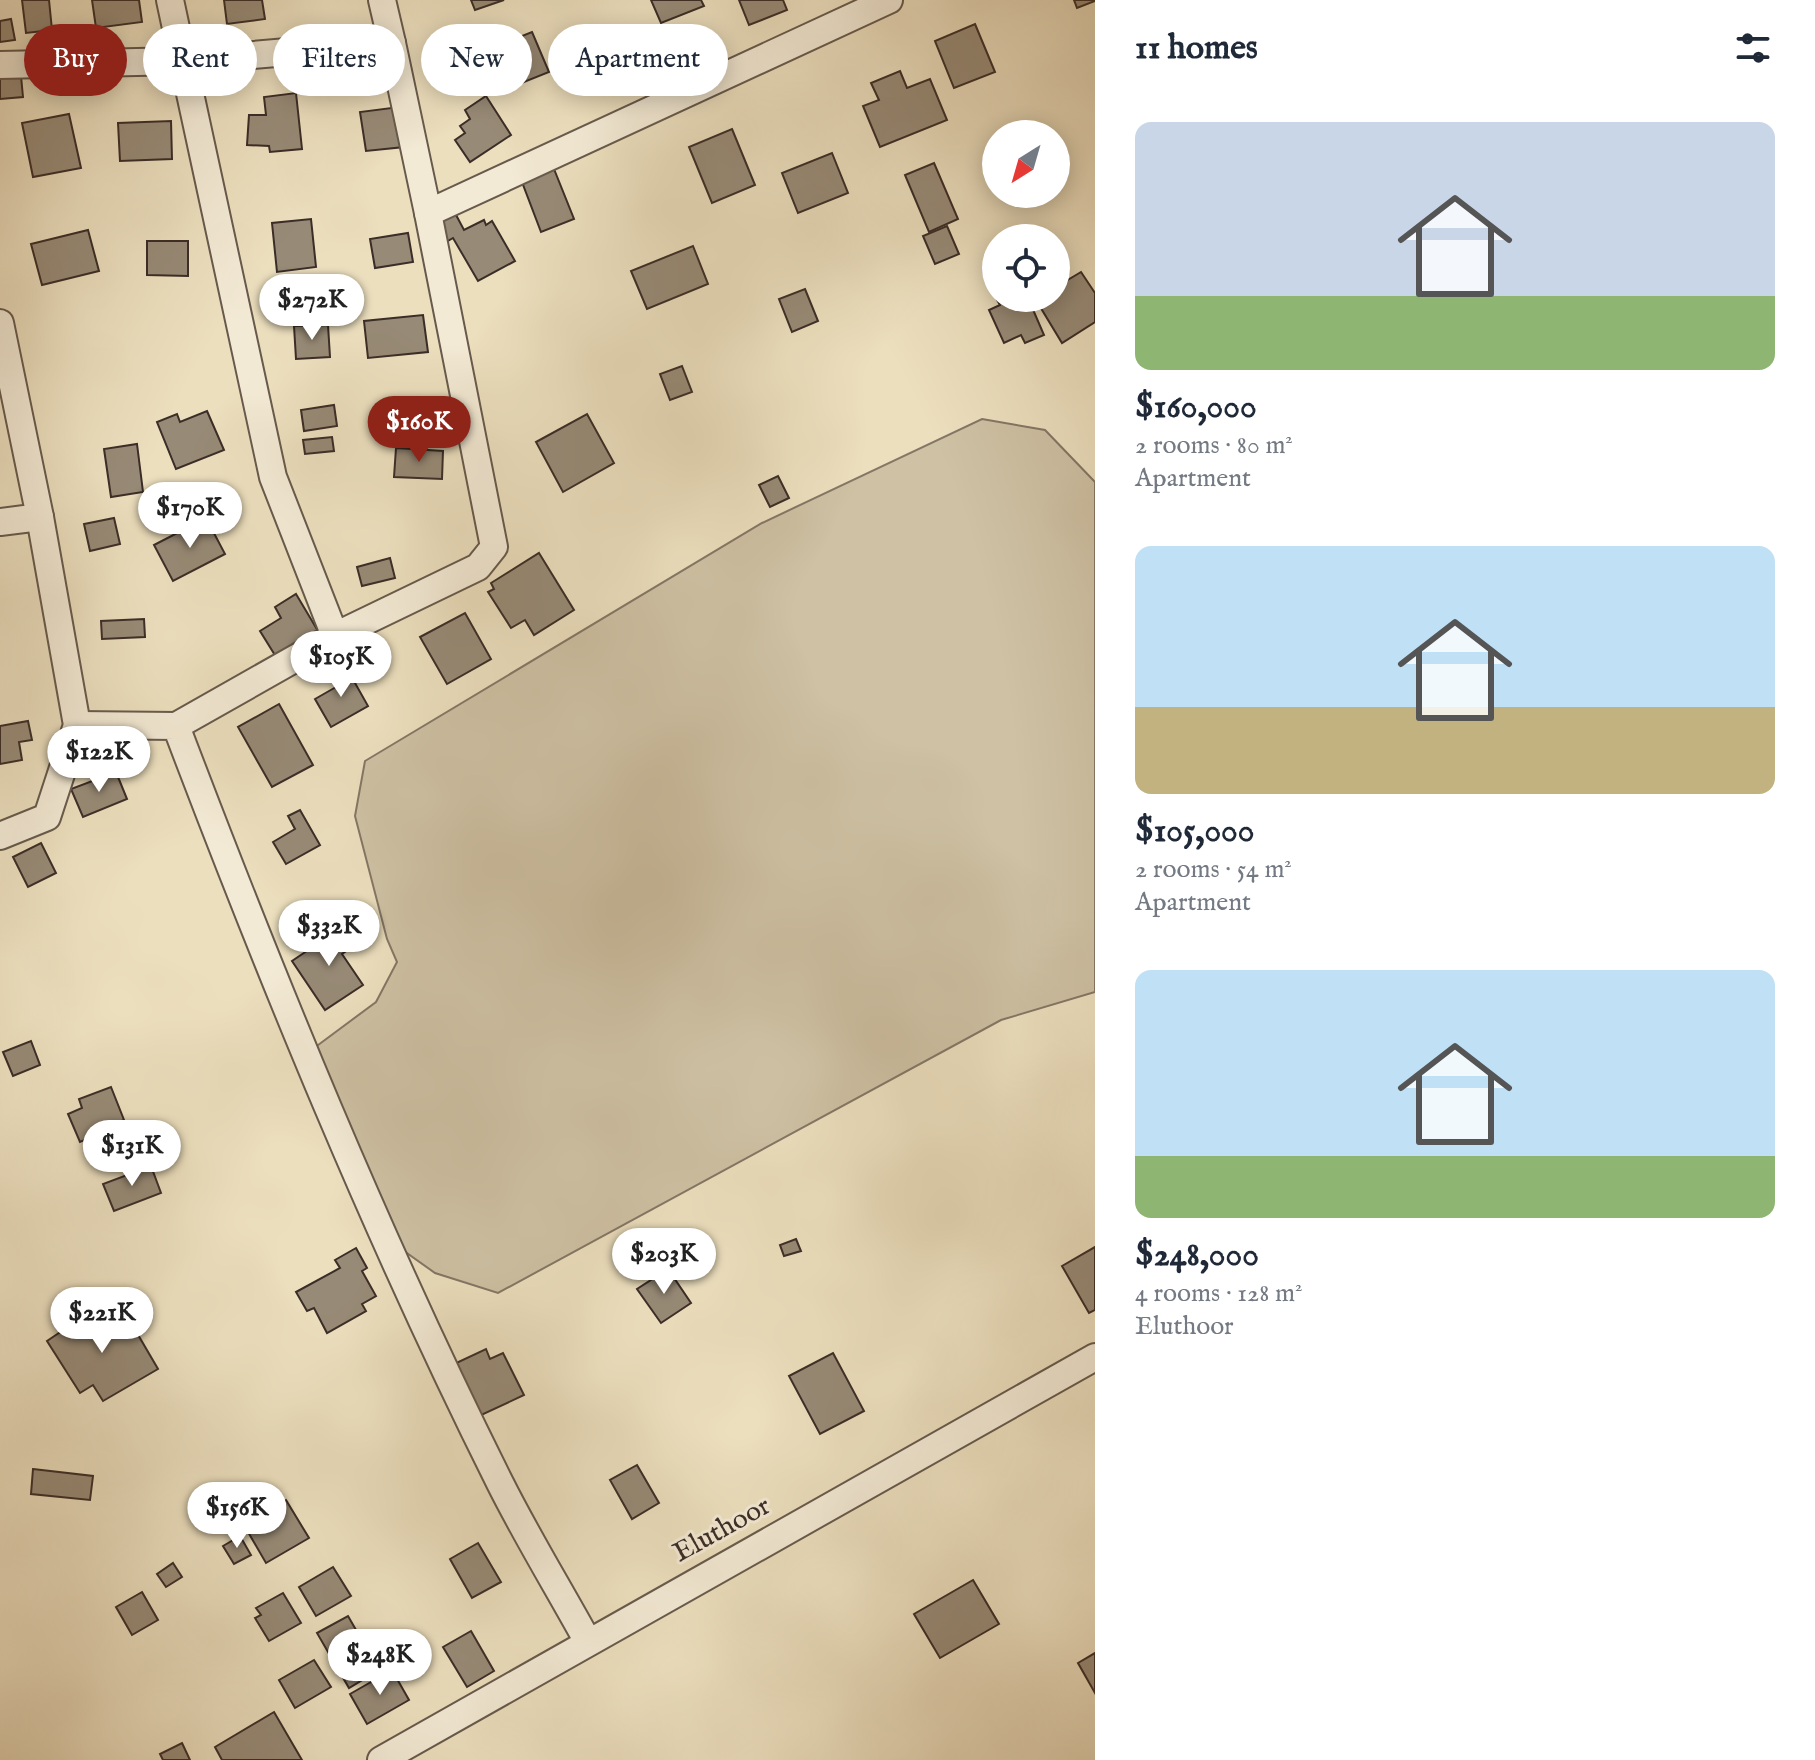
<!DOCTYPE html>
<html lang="en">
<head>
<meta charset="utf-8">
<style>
  :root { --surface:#fff; --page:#f6f6f7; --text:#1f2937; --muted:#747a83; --accent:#8f2418 }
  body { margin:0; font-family:"IM FELL English",serif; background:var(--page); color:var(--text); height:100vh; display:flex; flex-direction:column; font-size:30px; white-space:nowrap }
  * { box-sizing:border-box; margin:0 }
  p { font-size:26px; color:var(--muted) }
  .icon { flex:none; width:44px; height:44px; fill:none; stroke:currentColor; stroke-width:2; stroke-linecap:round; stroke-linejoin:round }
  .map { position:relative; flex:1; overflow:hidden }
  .sheet { display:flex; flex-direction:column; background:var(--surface); width:720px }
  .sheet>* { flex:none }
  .banner { position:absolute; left:24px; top:24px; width:760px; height:72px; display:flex; gap:16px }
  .needle { width:52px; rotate:217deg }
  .fabs { position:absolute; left:982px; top:120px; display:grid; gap:16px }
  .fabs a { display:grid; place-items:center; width:88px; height:88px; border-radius:50%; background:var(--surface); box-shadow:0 4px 20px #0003; font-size:40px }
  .price { position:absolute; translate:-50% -68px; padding:0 18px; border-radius:28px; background:#fff; color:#222; font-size:26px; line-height:52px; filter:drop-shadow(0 2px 4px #0008) }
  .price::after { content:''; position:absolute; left:50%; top:48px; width:24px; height:18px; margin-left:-12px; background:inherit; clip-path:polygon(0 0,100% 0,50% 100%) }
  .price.active { background:var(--accent); color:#fff }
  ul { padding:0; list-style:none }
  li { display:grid; align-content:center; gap:16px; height:424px; padding:0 40px }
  li span { display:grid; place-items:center; height:248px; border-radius:16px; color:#555 }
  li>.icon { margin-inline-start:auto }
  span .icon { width:144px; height:144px; fill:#fffc; stroke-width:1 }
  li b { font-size:34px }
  h2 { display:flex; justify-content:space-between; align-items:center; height:96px; padding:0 40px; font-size:34px }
  .pill { padding:0 28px; border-radius:36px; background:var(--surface); box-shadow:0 4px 20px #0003; font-size:28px; line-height:72px }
  .pill.active { background:var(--accent); color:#fff }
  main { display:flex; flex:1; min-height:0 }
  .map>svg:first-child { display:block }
  .green { fill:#cec1a4; stroke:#847766; stroke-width:2 }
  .building { fill:#978a76; stroke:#3b2d27; stroke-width:2 }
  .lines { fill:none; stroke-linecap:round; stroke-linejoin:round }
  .minor-casing { stroke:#675a4d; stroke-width:30 }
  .minor { stroke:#f3ead5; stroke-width:26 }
  .labels { text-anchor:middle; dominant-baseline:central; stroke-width:6; stroke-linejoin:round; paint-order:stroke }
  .street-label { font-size:28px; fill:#3b2d27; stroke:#f3ead5 }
</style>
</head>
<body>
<main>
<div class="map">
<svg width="1095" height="1760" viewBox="0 0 1095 1760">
  <rect width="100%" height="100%" fill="#ecdfbe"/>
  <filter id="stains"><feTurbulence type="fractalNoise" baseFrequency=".0025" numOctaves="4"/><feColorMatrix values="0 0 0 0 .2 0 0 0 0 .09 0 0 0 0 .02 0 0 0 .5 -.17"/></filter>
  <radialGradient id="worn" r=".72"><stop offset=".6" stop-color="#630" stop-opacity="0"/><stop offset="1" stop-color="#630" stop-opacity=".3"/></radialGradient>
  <!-- green -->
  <polygon class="green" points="982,419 1045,430 1095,482 1095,992 1001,1020 498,1293 435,1273 383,1236 306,1054 376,1002 397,962 387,939 355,816 365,761 762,523"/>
  <!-- building -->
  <g class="building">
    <polygon points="22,0 49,0 52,30 26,33"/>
    <polygon points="92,0 139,0 142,22 96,28"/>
    <polygon points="224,0 262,0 265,19 227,24"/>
    <polygon points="471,0 504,0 475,10"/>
    <polygon points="651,0 701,0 704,6 661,23"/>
    <polygon points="739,0 783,0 787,10 749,25"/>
    <polygon points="1074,0 1095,0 1095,1 1077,8"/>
    <polygon points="11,19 15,40 0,42 0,21"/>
    <polygon points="975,24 995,72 954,88 935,41"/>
    <polygon points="651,31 666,68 625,85 610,47"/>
    <polygon points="532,32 549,72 519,84 502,44"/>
    <polygon points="586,32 599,64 568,76 555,44"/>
    <polygon points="900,71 907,88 930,79 947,120 880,147 863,106 879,100 871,83"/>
    <polygon points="21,76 23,97 0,99 0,77"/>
    <polygon points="296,93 302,149 270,152 269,146 247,145 249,115 266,115 264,97"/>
    <polygon points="486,96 511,135 470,162 455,140 465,133 460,126 470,119 465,110"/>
    <polygon points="399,107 404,147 366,151 360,112"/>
    <polygon points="69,114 81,168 33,177 22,123"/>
    <polygon points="171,121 172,159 120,161 118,123"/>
    <polygon points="732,129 755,185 712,203 689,147"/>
    <polygon points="832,153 848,193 798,213 782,173"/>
    <polygon points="934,163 958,219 929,232 905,175"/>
    <polygon points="554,169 574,219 541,232 522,182"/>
    <polygon points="455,213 464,230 484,220 486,225 492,221 515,261 478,281 453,238 446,242 436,223"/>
    <polygon points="311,219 316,267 277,272 272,223"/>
    <polygon points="947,226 959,254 935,264 923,236"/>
    <polygon points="88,230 99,271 42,285 31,244"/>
    <polygon points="408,233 413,262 375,268 370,239"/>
    <polygon points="147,241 188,241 188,276 147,275"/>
    <polygon points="693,246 708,284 647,309 631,271"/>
    <polygon points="1081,272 1095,293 1095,322 1062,343 1036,300 1056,298 1056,287"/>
    <polygon points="805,289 818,321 792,332 779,299"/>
    <polygon points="1001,298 1028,298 1044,335 1025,343 1021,335 1004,343 989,310 1000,305 997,300"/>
    <polygon points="423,315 428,352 368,358 364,321"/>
    <polygon points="328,325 330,357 296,359 294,326"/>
    <polygon points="682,366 692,392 670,400 660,374"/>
    <polygon points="334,405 337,426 304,431 301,410"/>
    <polygon points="207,411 224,450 176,469 157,422 177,414 180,422"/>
    <polygon points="587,414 614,463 563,492 536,442"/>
    <polygon points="332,437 334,451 305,454 303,440"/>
    <polygon points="137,444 143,492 111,497 104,449"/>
    <polygon points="396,448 443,451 442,479 394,477"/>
    <polygon points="778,476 789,498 770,507 759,485"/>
    <polygon points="114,518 120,544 90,551 84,524"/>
    <polygon points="206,518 225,554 173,581 154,545"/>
    <polygon points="539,553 574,610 534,635 525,620 511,628 488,592 494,589 491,583"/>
    <polygon points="390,558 395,578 362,586 357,567"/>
    <polygon points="296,594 318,631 278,660 260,631 281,618 275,607"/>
    <polygon points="465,613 491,659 447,684 420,637"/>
    <polygon points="144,619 145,637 102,639 101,621"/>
    <polygon points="346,667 368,706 331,727 315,699 336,687 330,677"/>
    <polygon points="279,704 313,765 272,787 238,727"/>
    <polygon points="28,721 32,740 19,742 22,760 0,764 0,726"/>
    <polygon points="116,772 127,799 83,817 71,789"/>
    <polygon points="300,810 320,845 286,864 273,842 295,829 288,816"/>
    <polygon points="41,843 56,873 28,887 13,857"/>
    <polygon points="339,922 355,945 342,954 363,985 325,1010 292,961 326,938 323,933"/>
    <polygon points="31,1041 40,1065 13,1076 3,1052"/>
    <polygon points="111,1087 124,1120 92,1132 94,1136 80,1142 68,1114 82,1108 79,1099"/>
    <polygon points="151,1166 161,1193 114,1211 103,1184"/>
    <polygon points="796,1239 801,1251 784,1256 780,1245"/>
    <polygon points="1095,1247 1095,1310 1089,1313 1062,1266"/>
    <polygon points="356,1248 367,1268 362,1271 376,1296 362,1304 366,1311 327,1333 314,1308 307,1311 296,1292 340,1268 335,1260"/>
    <polygon points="668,1269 691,1303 661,1323 637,1289"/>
    <polygon points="96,1308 107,1328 127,1316 158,1369 103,1401 93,1385 80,1393 47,1341"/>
    <polygon points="486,1349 490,1359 503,1353 524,1395 477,1417 452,1365"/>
    <polygon points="833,1353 864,1411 820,1434 789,1376"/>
    <polygon points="637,1465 659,1503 632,1519 610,1480"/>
    <polygon points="33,1469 93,1476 90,1500 31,1494"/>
    <polygon points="286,1500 309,1538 266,1563 244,1525"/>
    <polygon points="240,1536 251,1555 234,1564 223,1546"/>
    <polygon points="478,1543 501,1582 472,1598 450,1559"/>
    <polygon points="173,1563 182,1577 166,1587 157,1574"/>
    <polygon points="333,1567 351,1596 316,1616 299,1587"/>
    <polygon points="973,1580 999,1624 940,1658 914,1614"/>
    <polygon points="142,1592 158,1620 132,1635 116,1607"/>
    <polygon points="283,1593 301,1623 269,1641 255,1618 261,1615 256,1608"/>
    <polygon points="348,1616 379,1670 349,1688 317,1633"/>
    <polygon points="471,1631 494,1671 467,1687 443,1647"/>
    <polygon points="1095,1653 1095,1693 1078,1663"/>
    <polygon points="314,1660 331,1687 295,1708 279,1680"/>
    <polygon points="392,1670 409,1700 367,1724 350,1694"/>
    <polygon points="274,1712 302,1760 222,1760 215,1747"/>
    <polygon points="182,1743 190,1760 163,1760 160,1754"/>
  </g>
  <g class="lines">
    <!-- minor casing -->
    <g class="minor-casing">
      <g id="minor">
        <polyline points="392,43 428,213 889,0"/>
        <polyline points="0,65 183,61 170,0"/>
        <polyline points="0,323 40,517 0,522"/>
        <polyline points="335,636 478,567 494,547 428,213"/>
        <path d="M77 725 176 726C273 982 377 1237 500 1483 527 1537 559 1589 588 1642"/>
        <polyline points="176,726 335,636 273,477 183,61 392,43 382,0"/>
        <polyline points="0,836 47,817 77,725 40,517"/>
        <polyline points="381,1760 1095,1357"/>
      </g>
    </g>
    <!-- minor -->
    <use href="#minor" class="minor"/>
  </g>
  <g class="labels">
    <!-- street labels -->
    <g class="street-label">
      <text transform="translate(722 1530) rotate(-29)">Eluthoor</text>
    </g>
  </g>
  <rect width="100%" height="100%" filter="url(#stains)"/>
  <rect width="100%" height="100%" fill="url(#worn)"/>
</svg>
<div class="fabs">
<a><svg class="needle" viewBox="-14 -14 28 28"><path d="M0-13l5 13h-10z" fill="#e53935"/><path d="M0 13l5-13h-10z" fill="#747a83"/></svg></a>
<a><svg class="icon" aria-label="locate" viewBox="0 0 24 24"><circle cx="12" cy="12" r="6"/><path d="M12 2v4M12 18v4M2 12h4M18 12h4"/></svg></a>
</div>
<b class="price" style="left:312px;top:342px">$272K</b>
<b class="price active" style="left:419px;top:464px">$160K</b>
<b class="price" style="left:190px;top:550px">$170K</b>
<b class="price" style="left:341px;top:699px">$105K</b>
<b class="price" style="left:99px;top:794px">$122K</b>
<b class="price" style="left:329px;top:968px">$332K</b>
<b class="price" style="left:132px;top:1188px">$131K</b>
<b class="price" style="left:664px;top:1296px">$203K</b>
<b class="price" style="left:102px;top:1355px">$221K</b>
<b class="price" style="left:237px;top:1550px">$156K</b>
<b class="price" style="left:380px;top:1697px">$248K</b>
<div class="banner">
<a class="pill active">Buy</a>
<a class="pill">Rent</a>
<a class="pill">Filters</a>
<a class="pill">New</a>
<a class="pill">Apartment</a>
</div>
</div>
<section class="sheet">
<h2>11 homes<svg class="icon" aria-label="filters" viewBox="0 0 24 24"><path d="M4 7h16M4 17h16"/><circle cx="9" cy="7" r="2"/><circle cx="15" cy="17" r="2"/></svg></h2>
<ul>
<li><span style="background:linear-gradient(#c9d6e8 70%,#8fb573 0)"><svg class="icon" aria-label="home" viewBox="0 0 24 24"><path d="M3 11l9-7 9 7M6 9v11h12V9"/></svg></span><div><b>$160,000</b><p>2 rooms · 80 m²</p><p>Apartment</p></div></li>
<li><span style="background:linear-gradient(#bfe0f5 65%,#c2b280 0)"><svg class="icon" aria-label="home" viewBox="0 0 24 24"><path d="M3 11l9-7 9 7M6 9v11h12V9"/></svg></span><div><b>$105,000</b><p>2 rooms · 54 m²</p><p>Apartment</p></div></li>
<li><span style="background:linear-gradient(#bfe0f5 75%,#8fb573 0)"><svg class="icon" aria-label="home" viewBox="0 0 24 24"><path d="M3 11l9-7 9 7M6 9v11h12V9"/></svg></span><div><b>$248,000</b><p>4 rooms · 128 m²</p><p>Eluthoor</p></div></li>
</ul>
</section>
</main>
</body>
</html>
